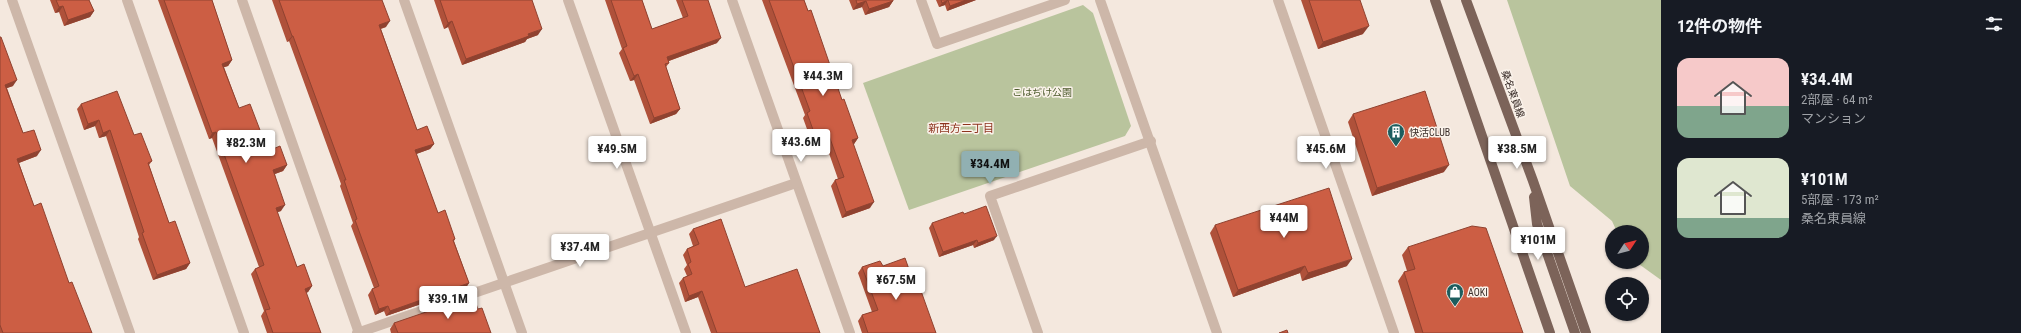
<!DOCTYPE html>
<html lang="ja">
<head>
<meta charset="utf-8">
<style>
  :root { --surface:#171b24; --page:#20242c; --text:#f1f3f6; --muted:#9ea1a6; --accent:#91b0b2 }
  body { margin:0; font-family:"Roboto Condensed","Noto Sans JP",sans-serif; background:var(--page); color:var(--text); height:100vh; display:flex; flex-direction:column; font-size:15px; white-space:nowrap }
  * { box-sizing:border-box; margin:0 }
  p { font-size:13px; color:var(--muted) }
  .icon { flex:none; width:22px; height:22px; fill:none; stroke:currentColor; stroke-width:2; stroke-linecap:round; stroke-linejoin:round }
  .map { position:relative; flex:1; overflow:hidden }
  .side { display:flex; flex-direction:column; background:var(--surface); width:360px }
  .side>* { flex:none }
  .needle { width:26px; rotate:54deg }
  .fabs { position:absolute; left:1605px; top:225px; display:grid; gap:8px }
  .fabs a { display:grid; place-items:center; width:44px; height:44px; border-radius:50%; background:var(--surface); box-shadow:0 1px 3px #0004; font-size:20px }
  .price { position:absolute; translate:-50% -34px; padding:0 9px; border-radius:4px; background:#fff; color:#222; font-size:13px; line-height:26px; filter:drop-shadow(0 1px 2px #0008) }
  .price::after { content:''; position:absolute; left:50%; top:24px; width:12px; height:9px; margin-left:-6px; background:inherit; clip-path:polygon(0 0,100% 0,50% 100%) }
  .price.on { background:var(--accent); color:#111 }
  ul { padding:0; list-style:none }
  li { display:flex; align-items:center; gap:12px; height:100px; padding:0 16px }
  li span { display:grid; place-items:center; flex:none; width:112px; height:80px; border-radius:12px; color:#555 }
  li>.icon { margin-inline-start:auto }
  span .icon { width:48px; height:48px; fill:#fffc; stroke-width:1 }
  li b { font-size:17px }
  h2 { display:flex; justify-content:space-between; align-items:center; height:48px; padding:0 16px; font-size:17px }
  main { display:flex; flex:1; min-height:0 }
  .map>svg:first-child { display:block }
  .green { fill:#b9c49d }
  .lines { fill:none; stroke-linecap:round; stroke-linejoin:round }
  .minor { stroke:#cdb7a9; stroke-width:10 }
  .major { stroke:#7c6359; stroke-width:10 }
  .wall { fill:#af513a }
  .shaded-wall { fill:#8f4230 }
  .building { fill:#cc5e44; stroke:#8f4230 }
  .labels { text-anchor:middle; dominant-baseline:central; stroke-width:3; stroke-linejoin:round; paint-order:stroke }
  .park-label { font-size:10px; fill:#4b592b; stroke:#fbf3eb }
  .street-label { font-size:10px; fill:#3a2d29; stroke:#fbf3eb }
  .poi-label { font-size:10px; fill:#3a2d29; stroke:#fbf3eb; text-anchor:start }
  .neighbourhood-label { font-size:11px; fill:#8d331e; stroke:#fbf3eb }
</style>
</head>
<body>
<main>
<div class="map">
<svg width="1661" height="333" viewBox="0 0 1661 333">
  <rect width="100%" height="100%" fill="#f4e8de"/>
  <!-- green -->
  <g class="green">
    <polygon points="1507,0 1661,0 1661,280 1636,262 1642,262 1642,232 1617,232 1612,221 1570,186"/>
    <polygon points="1083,5 1093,13 1131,126 1125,136 909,210 863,83"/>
  </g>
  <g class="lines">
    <!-- minor -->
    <g class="minor">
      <polyline points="12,0 130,333"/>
      <polyline points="127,0 244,333"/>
      <polyline points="242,0 359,333"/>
      <polyline points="404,0 522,333"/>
      <polyline points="568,0 686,333"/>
      <polyline points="732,0 850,333"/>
      <polyline points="921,0 937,44 1065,0"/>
      <polyline points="1100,0 1217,333"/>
      <polyline points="1278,0 1394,333"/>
      <polyline points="357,333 796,183"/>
      <polyline points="1038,333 990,196 1151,141"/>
    </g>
    <!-- major -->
    <g class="major">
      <polyline points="1435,0 1550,333"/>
      <polyline points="1466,0 1533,181 1586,333"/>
      <polyline points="1534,197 1537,224 1575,333"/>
    </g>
  </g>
  <!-- wall -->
  <g class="wall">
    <polygon points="50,0 89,0 94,11 90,17 64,26 59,12 55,13"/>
    <polygon points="158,0 212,0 232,60 228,66 224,67 239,108 268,151 287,165 283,171 275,174 281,211 277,212 297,267 312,286 308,292 306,293 321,333 267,333 261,316 264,311 251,274 255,269 259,267 212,138 209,139"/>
    <polygon points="272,0 382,0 386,27 381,29 417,130 434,144 430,149 416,154 438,213 455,239 454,241 469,283 465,289 386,316 384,311 375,315 368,295 372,289 374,288 351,226 353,223 340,186 341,184 289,41 287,42"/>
    <polygon points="434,0 532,0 538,35 527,39 525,42 462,65 448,27 444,29"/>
    <polygon points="605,0 642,0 652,29 683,18 676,0 708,0 717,43 669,61 669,63 666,67 680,109 676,114 650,124 634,80 630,81 619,53 622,49"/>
    <polygon points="762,0 804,0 842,100 858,138 854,144 853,144 870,208 842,218 831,186 835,180 838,179 824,139 812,143 803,118 805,115"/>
    <polygon points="849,0 893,0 893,1 889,7 865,15 862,7 853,10"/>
    <polygon points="936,0 976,0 947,11 945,5 939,7"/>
    <polygon points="1301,0 1360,0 1363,34 1318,49"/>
    <polygon points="0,37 13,86 7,88 23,133 37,156 19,163 34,206 92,333 0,333"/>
    <polygon points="81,104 134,135 152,161 149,165 169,223 190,263 186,269 153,280 138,239 139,237 106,136 99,138 95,126 84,130 77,109"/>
    <polygon points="1353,114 1444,172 1372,196 1348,122"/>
    <polygon points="932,223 994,240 974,248 973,245 939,257 929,228"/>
    <polygon points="1215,225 1347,266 1302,281 1300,273 1233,297 1210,233"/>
    <polygon points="693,229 745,287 820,333 711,333 698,297 685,302 679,283 683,278 687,276 684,269 687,265 683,255 687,249 693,246 689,234"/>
    <polygon points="1408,247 1523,333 1415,333 1398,281 1404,272 1407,271 1402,255"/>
    <polygon points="883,266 917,292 936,333 862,333 858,321 862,315 872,312 858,273 862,267"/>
    <polygon points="478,309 491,333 391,333 390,329 394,323"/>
  </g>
  <!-- shaded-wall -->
  <g class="shaded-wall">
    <polygon points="948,0 945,5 939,7 942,3"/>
    <polygon points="966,0 976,0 947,11 950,6"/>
    <polygon points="866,1 862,7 853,10 857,4"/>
    <polygon points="893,1 889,7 865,15 869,9"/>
    <polygon points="63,6 59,12 55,13 59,7"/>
    <polygon points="94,11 90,17 64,26 68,20"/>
    <polygon points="390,21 386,27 375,30 379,25"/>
    <polygon points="452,21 448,27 444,29 448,23"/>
    <polygon points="1369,26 1363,34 1318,49 1323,42"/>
    <polygon points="542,29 538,35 527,39 525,42 462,65 466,59"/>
    <polygon points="292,36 293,36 289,41 287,42"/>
    <polygon points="721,38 717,43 663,63 667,57"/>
    <polygon points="232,60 228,66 218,69 222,64"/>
    <polygon points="638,74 634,80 630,81 634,76"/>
    <polygon points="17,80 13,86 1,90 5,85"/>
    <polygon points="680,109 676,114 650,124 654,118"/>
    <polygon points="99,120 95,126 84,130 88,124"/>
    <polygon points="110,130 106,136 99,138 103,133"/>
    <polygon points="216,132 212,138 209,139 212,133"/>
    <polygon points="828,133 824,139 812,143 816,138"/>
    <polygon points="858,138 854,144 848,146 852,140"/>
    <polygon points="434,144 430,149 411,156 415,150"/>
    <polygon points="41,150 37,156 13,165 17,159"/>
    <polygon points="287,165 283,171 269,176 273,170"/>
    <polygon points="1449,165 1444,172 1372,196 1377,188"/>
    <polygon points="874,202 870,208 842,218 846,212"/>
    <polygon points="285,205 281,211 272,214 276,208"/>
    <polygon points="997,236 994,240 974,248 978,243"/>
    <polygon points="977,240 973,245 939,257 943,252"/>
    <polygon points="1352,259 1347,266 1302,281 1308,273"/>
    <polygon points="190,263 186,269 153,280 157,275"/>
    <polygon points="1305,266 1300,273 1233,297 1238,290"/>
    <polygon points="469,283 465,289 386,316 390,311"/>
    <polygon points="312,286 308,292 301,295 305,289"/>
    <polygon points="702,291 698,297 685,302 689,296"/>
    <polygon points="388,306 384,311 375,315 379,309"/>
  </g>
  <!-- building -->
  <g class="building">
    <polygon points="56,0 89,0 94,11 68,20 63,6 59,7"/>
    <polygon points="164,0 212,0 232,60 222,64 239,108 250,104 268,151 280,146 287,165 273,170 285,205 276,208 297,267 304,264 312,286 305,289 321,333 273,333 265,310 270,309 255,269 264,265 216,132 212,133"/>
    <polygon points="279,0 382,0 390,21 379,25 417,130 427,126 434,144 415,150 438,213 445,210 455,239 453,240 469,283 390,311 388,306 379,309 372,289 379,286 355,220 357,219 344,180 346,180 293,36 292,36"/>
    <polygon points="440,0 532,0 542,29 528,34 529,36 466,59 452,21 448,23"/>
    <polygon points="611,0 642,0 652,29 688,16 682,0 708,0 721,38 667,57 669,63 665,64 680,109 654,118 638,74 634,76 623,48 627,46"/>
    <polygon points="769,0 804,0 808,11 811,10 842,100 844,99 858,138 852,140 874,202 846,212 835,180 844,177 828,133 816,138 807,113 810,111"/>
    <polygon points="856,0 893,0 893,1 869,9 866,1 857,4"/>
    <polygon points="941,0 966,0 950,6 948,0 942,3"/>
    <polygon points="1309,0 1360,0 1369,26 1323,42"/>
    <polygon points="0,37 1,37 17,80 5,85 23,133 34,130 41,150 17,159 34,206 41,203 69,283 72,282 92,333 3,333 0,325"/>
    <polygon points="117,91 134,135 141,133 152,161 148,163 169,223 175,221 190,263 157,275 142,233 144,232 110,130 103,133 99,120 88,124 81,104"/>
    <polygon points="1425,91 1449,165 1377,188 1353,114"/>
    <polygon points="1329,188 1352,259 1308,273 1305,266 1238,290 1215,225"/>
    <polygon points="986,206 997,236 978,243 977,240 943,252 932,223 963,212 964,214"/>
    <polygon points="721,219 745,287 797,269 820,333 717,333 702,291 689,296 683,278 692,274 688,264 691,262 687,249 699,244 693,229"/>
    <polygon points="1472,226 1486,228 1523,333 1423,333 1404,272 1415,269 1408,247"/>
    <polygon points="905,258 917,292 921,291 936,333 868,333 862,315 878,310 862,267 880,261 883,266"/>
    <polygon points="473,296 478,309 482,308 491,333 398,333 394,323"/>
    <polygon points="1287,330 1288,333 1279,333"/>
  </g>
  <!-- icons -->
  <defs>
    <g id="building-pin" transform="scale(0.9)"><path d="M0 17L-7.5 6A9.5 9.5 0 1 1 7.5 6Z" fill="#1c5d5e" stroke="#fbf3eb"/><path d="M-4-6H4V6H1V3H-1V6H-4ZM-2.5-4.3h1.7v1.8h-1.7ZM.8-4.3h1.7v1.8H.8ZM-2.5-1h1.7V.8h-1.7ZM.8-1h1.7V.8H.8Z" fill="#fff"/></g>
    <g id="shop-pin" transform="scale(0.9)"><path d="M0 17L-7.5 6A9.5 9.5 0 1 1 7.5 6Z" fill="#1c5d5e" stroke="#fbf3eb"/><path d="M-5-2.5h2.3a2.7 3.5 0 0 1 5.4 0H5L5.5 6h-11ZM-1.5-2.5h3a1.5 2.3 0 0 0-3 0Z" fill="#fff"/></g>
  </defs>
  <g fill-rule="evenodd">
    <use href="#building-pin" x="1396" y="132"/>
    <use href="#shop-pin" x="1455" y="292"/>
  </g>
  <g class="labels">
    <!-- park labels -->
    <g class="park-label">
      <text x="1042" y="92">こはぢけ公園</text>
    </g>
    <!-- street labels -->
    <g class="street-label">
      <text transform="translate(1513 94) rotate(70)">桑名東員線</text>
    </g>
    <!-- poi labels -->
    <g class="poi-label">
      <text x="1409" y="132">快活CLUB</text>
      <text x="1468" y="292">AOKI</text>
    </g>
    <!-- neighbourhood labels -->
    <g class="neighbourhood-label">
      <text x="961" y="128">新西方二丁目</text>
    </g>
  </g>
</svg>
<div class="fabs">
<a><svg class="needle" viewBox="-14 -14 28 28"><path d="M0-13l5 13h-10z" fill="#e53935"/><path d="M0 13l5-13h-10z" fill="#9ea1a6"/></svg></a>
<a><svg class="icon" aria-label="locate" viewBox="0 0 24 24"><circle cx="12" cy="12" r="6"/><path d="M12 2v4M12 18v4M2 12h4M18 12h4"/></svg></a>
</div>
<b class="price" style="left:823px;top:97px">¥44.3M</b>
<b class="price" style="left:801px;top:163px">¥43.6M</b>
<b class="price" style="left:246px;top:164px">¥82.3M</b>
<b class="price" style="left:617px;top:170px">¥49.5M</b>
<b class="price" style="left:1326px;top:170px">¥45.6M</b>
<b class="price" style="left:1517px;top:170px">¥38.5M</b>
<b class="price on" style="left:990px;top:185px">¥34.4M</b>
<b class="price" style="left:1284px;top:239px">¥44M</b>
<b class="price" style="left:1538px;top:261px">¥101M</b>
<b class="price" style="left:580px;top:268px">¥37.4M</b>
<b class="price" style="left:896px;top:301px">¥67.5M</b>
<b class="price" style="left:448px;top:320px">¥39.1M</b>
</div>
<section class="side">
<h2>12件の物件<svg class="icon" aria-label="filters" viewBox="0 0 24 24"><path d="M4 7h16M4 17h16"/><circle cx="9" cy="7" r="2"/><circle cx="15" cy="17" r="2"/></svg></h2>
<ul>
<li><span style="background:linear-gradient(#f6c9c9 60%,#7fa58c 0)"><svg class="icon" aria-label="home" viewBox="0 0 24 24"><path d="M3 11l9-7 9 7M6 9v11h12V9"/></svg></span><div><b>¥34.4M</b><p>2部屋 · 64 m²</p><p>マンション</p></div></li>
<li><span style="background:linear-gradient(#dfe7d0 75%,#7fa58c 0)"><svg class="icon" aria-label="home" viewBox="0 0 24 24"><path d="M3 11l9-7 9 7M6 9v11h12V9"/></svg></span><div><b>¥101M</b><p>5部屋 · 173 m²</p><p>桑名東員線</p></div></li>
</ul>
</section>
</main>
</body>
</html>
